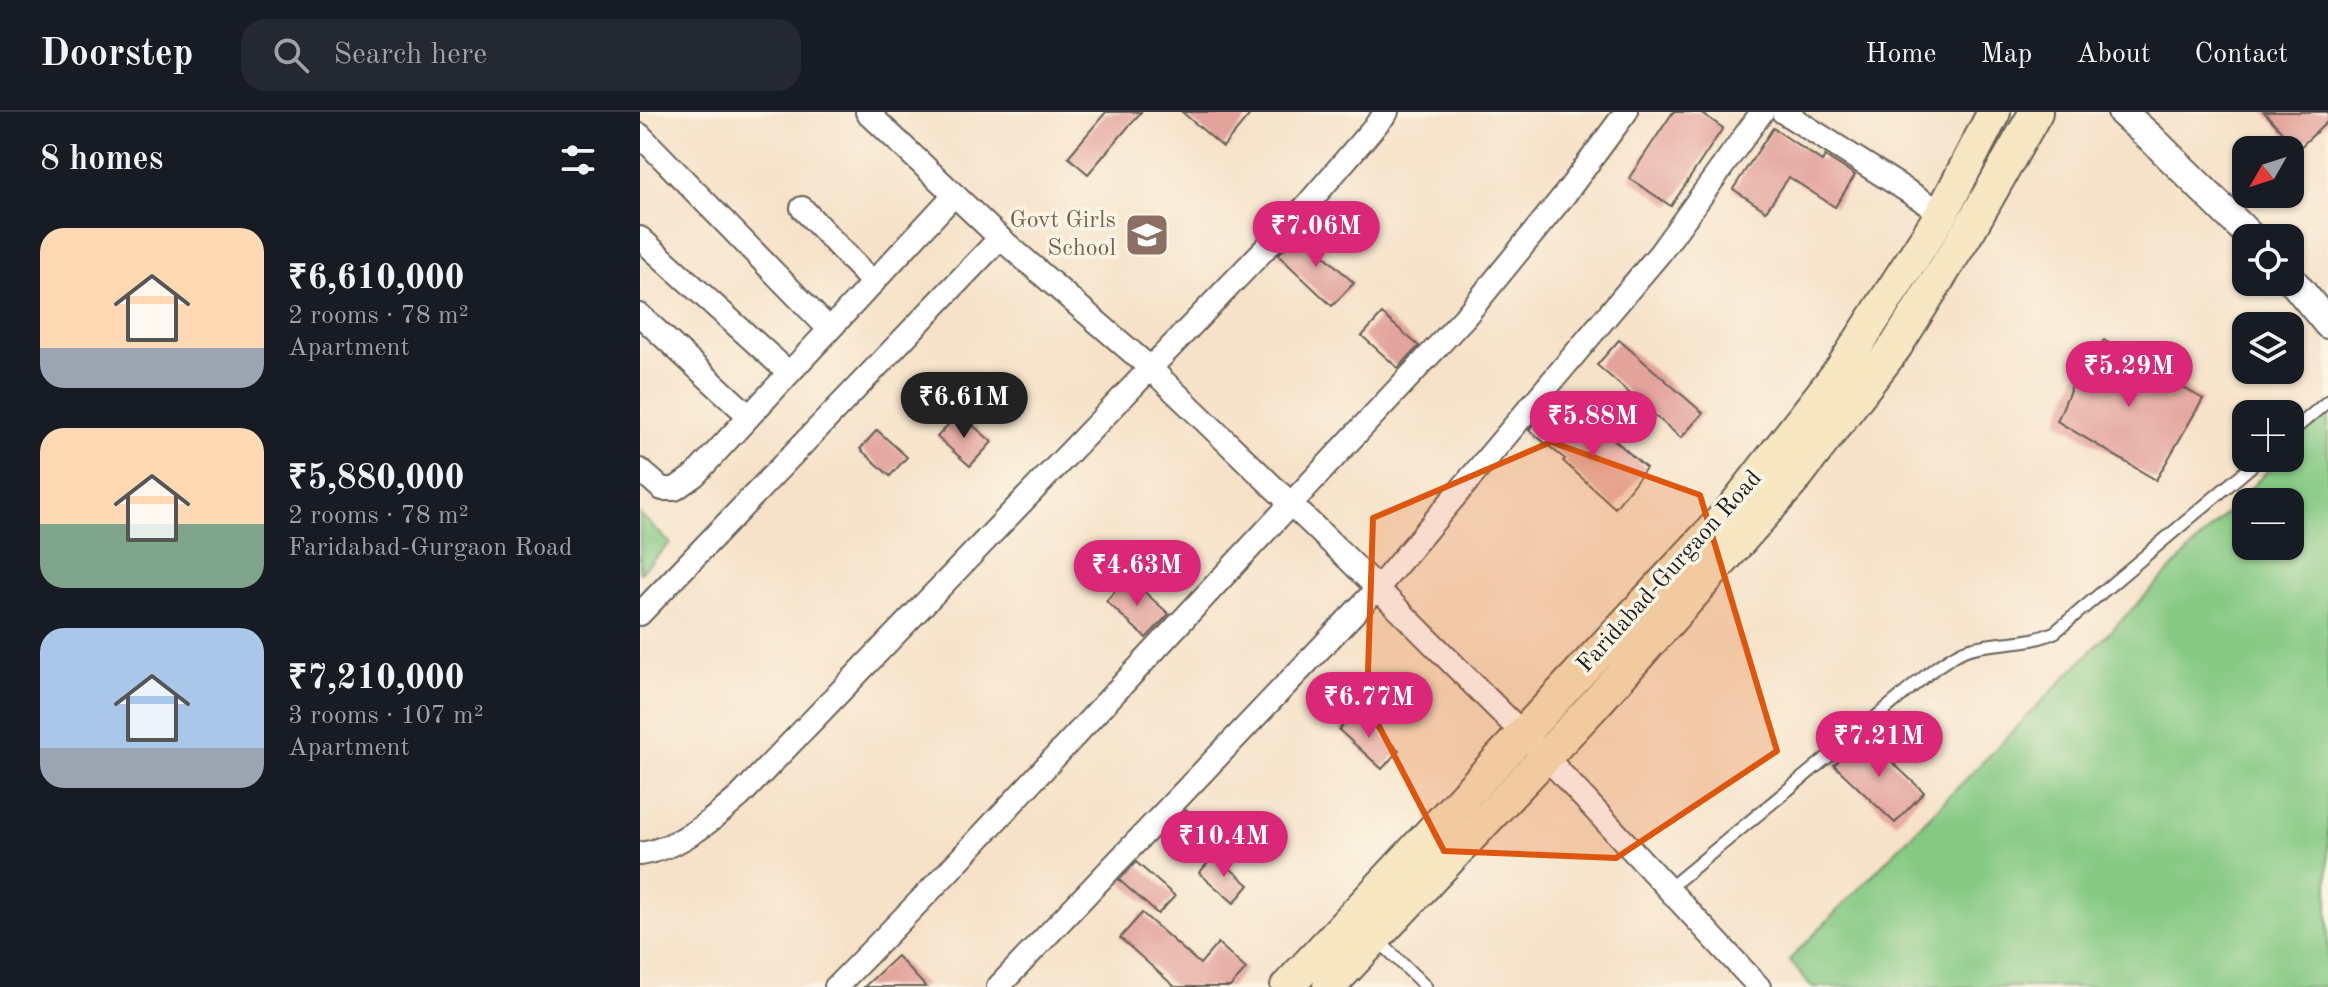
<!DOCTYPE html>
<html lang="en">
<head>
<meta charset="utf-8">
<style>
  :root { --surface:#171b24; --page:#242831; --text:#f1f3f6; --muted:#9ea1a6; --line:#363941; --accent:#db2777 }
  body { margin:0; font-family:"Old Standard TT",serif; background:var(--page); color:var(--text); height:100vh; display:flex; flex-direction:column; font-size:30px; white-space:nowrap }
  * { box-sizing:border-box; margin:0 }
  p { font-size:26px; color:var(--muted) }
  .icon { flex:none; width:44px; height:44px; fill:none; stroke:currentColor; stroke-width:2; stroke-linecap:round; stroke-linejoin:round }
  .map { position:relative; flex:1; overflow:hidden }
  .panel { display:flex; flex-direction:column; background:var(--surface); width:640px }
  .panel>* { flex:none }
  .needle { width:52px; rotate:231deg }
  .tools { position:absolute; left:1592px; top:24px; display:grid; gap:16px }
  .tools a { display:grid; place-items:center; width:72px; height:72px; border-radius:16px; background:var(--surface); box-shadow:0 2px 6px #0004; font-size:40px }
  .price { position:absolute; translate:-50% -68px; padding:0 18px; border-radius:28px; background:var(--accent); color:#fff; font-size:26px; line-height:52px; filter:drop-shadow(0 2px 4px #0008) }
  .price::after { content:''; position:absolute; left:50%; top:48px; width:24px; height:18px; margin-left:-12px; background:inherit; clip-path:polygon(0 0,100% 0,50% 100%) }
  .price.on { background:#222; color:#fff }
  ul { padding:0; list-style:none }
  li { display:flex; align-items:center; gap:24px; height:200px; padding:0 40px }
  li span { display:grid; place-items:center; flex:none; width:224px; height:160px; border-radius:24px; color:#555 }
  li>.icon { margin-inline-start:auto }
  span .icon { width:96px; height:96px; fill:#fffc; stroke-width:1 }
  li b { font-size:34px }
  h2 { display:flex; justify-content:space-between; align-items:center; height:96px; padding:0 40px; font-size:34px }
  header { display:flex; align-items:center; gap:48px; box-sizing:border-box; height:112px; padding:0 40px; background:var(--surface); border-bottom:2px solid var(--line) }
  header strong { font-size:38px }
  nav { display:flex; gap:44px; margin-inline-start:auto; font-size:28px }
  .search { width:560px; height:72px; background:var(--page); display:flex; align-items:center; gap:20px; box-sizing:border-box; padding:0 28px; border-radius:24px; color:var(--muted); font-size:30px }
  main { display:flex; flex:1; min-height:0 }
  .map>svg:first-child { display:block }
  .green { fill:#85c983; stroke:#507250; stroke-width:2; fill-rule:evenodd }
  .building { fill:#e3a29a }
  .lines { fill:none; stroke-linecap:round; stroke-linejoin:round }
  .service-casing { stroke:#686158; stroke-width:15 }
  .minor-casing { stroke:#686158; stroke-width:26 }
  .tertiary-casing { stroke:#686158; stroke-width:32 }
  .secondary-casing { stroke:#686158; stroke-width:36 }
  .service { stroke:#fff; stroke-width:11 }
  .minor { stroke:#fff; stroke-width:22 }
  .tertiary { stroke:#fff; stroke-width:28 }
  .secondary { stroke:#f7e8c3; stroke-width:32 }
  .marked { fill:#de560d; fill-opacity:0.2; stroke:#de560d; stroke-width:6; stroke-linejoin:round }
  .labels { text-anchor:middle; dominant-baseline:central; stroke-width:7; stroke-linejoin:round; paint-order:stroke }
  .education-label { font-size:24px; fill:#785e54; stroke:#fcf5e5; text-anchor:end }
  .street-label { font-size:24px; fill:#1c1c1c; stroke:#fcf5e5 }
</style>
</head>
<body>
<header>
<strong>Doorstep</strong>
<div class="search"><svg class="icon" aria-label="search" viewBox="0 0 24 24"><circle cx="10" cy="10" r="6"/><path d="M15 15l6 6"/></svg>Search here</div>
<nav><a>Home</a><a>Map</a><a>About</a><a>Contact</a></nav>
</header>
<main>
<section class="panel">
<h2>8 homes<svg class="icon" aria-label="filters" viewBox="0 0 24 24"><path d="M4 7h16M4 17h16"/><circle cx="9" cy="7" r="2"/><circle cx="15" cy="17" r="2"/></svg></h2>
<ul>
<li><span style="background:linear-gradient(#ffd9b3 75%,#9aa5b1 0)"><svg class="icon" aria-label="home" viewBox="0 0 24 24"><path d="M3 11l9-7 9 7M6 9v11h12V9"/></svg></span><div><b>₹6,610,000</b><p>2 rooms · 78 m²</p><p>Apartment</p></div></li>
<li><span style="background:linear-gradient(#ffd9b3 60%,#7fa58c 0)"><svg class="icon" aria-label="home" viewBox="0 0 24 24"><path d="M3 11l9-7 9 7M6 9v11h12V9"/></svg></span><div><b>₹5,880,000</b><p>2 rooms · 78 m²</p><p>Faridabad-Gurgaon Road</p></div></li>
<li><span style="background:linear-gradient(#a9c7e8 75%,#9aa5b1 0)"><svg class="icon" aria-label="home" viewBox="0 0 24 24"><path d="M3 11l9-7 9 7M6 9v11h12V9"/></svg></span><div><b>₹7,210,000</b><p>3 rooms · 107 m²</p><p>Apartment</p></div></li>
</ul>
</section>
<div class="map">
<svg width="1688" height="875" viewBox="0 0 1688 875">
  <rect width="100%" height="100%" fill="#fcf5e5"/>
  <filter id="ink" filterUnits="userSpaceOnUse"><feTurbulence type="fractalNoise" baseFrequency=".0125" numOctaves="2"/><feDisplacementMap in="SourceGraphic" scale="16" xChannelSelector="R" yChannelSelector="G"/><feConvolveMatrix kernelMatrix="1 2 1 2 8 2 1 2 1" color-interpolation-filters="sRGB"/></filter>
  <filter id="wash" filterUnits="userSpaceOnUse"><feTurbulence type="fractalNoise" baseFrequency=".006" numOctaves="4" result="noise"/><feDisplacementMap in="SourceGraphic" scale="32" xChannelSelector="R" yChannelSelector="G"/><feGaussianBlur stdDeviation="1.8" result="paint"/><feColorMatrix in="noise" values="0 0 0 0 0 0 0 0 0 0 0 0 0 0 0 0 0 1.4 0 .05"/><feComposite in="paint" operator="in"/></filter>
  <g filter="url(#wash)">
    <rect width="100%" height="100%" fill="#f6e2c8"/>
    <!-- green -->
    <g class="green">
      <path d="M1688 296V875H1172L1149 848 1640 346H1650V335ZM1606 390H1650V434H1606Z"/>
      <polygon points="0,402 30,431 0,461"/>
    </g>
    <g id="blocks">
      <!-- building -->
      <g class="building">
        <polygon points="466,0 501,0 448,62 428,45"/>
        <polygon points="542,0 612,0 583,35"/>
        <polygon points="1033,0 1060,0 1083,16 1031,94 989,66"/>
        <polygon points="1624,0 1688,0 1688,9 1658,37"/>
        <polygon points="1133,16 1182,49 1185,44 1215,63 1195,95 1149,65 1126,99 1093,77"/>
        <polygon points="660,121 714,171 692,194 638,143"/>
        <polygon points="742,202 779,234 758,256 722,224"/>
        <polygon points="979,228 1063,301 1041,326 957,253"/>
        <polygon points="1464,228 1563,287 1516,368 1417,309 1437,262"/>
        <polygon points="904,300 946,333 961,316 1006,356 975,396 923,349 925,347 889,318"/>
        <polygon points="319,301 352,330 330,354 297,325"/>
        <polygon points="237,318 267,345 250,364 220,337"/>
        <polygon points="488,465 529,502 506,526 466,489"/>
        <polygon points="715,599 759,638 742,657 699,618"/>
        <polygon points="1225,625 1284,680 1255,711 1194,653"/>
        <polygon points="546,698 578,725 557,749 524,721"/>
        <polygon points="575,743 609,773 594,791 559,761"/>
        <polygon points="496,750 535,784 518,802 479,768"/>
        <polygon points="502,801 560,852 578,831 606,857 590,875 535,875 480,826"/>
        <polygon points="257,844 286,875 224,875"/>
      </g>
    </g>
  </g>
  <g filter="url(#ink)">
    <use href="#blocks" fill-opacity="0" stroke="#686158" stroke-width="2"/>
    <g class="lines">
      <!-- service casing -->
      <g class="service-casing">
        <g id="service">
          <polyline points="1650,321 1688,289"/>
          <path d="M1028 777 1295 556C1306 549 1317 540 1328 537 1359 528 1385 534 1415 520L1621 346"/>
          <polyline points="739,829 786,875"/>
        </g>
      </g>
      <!-- minor casing -->
      <g class="minor-casing">
        <g id="minor">
          <polyline points="227,0 360,126 509,255 710,449 905,644 1119,875"/>
          <polyline points="1143,0 1302,101"/>
          <polyline points="0,23 189,217"/>
          <polyline points="162,96 233,171"/>
          <polyline points="0,126 149,261"/>
          <polyline points="0,203 109,304"/>
          <polyline points="0,358 22,377 35,377 55,363 314,83"/>
          <polyline points="0,502 360,126"/>
          <path d="M0 742C40 736 71 709 100 684L666 94 747 0"/>
          <polyline points="196,875 306,762 824,206 926,81 986,0"/>
          <polyline points="358,875 737,477 1020,141 1122,0"/>
        </g>
      </g>
      <!-- tertiary casing -->
      <g class="tertiary-casing">
        <g id="tertiary">
          <polyline points="1482,0 1512,27 1612,126"/>
          <polyline points="1650,166 1688,212"/>
        </g>
      </g>
      <!-- secondary casing -->
      <g class="secondary-casing">
        <g id="secondary">
          <polyline points="647,875 1093,396 1202,256 1302,101 1354,0"/>
          <polyline points="689,875 956,591 1152,370 1256,234 1329,118 1396,0"/>
        </g>
      </g>
      <!-- service -->
      <use href="#service" class="service"/>
      <!-- minor -->
      <use href="#minor" class="minor"/>
      <!-- tertiary -->
      <use href="#tertiary" class="tertiary"/>
      <!-- secondary -->
      <use href="#secondary" class="secondary"/>
    </g>
  </g>
  <!-- marked area -->
  <path class="marked" d="M911 330 1060 383 1137 639 976 746 804 739 727 591 733 406Z"/>
  <!-- icons -->
  <defs>
    <g id="school-square" transform="scale(2.3)"><rect x="-9" y="-9" width="18" height="18" rx="4" fill="#8d6e63" stroke="#fcf5e5"/><path d="M0-5L7-2L0 1L-7-2ZM-4 1L0 2.5L4 1V4Q0 6-4 4Z" fill="#fff"/></g>
  </defs>
  <g fill-rule="evenodd">
    <use href="#school-square" x="507" y="123"/>
  </g>
  <g class="labels">
    <!-- education labels -->
    <g class="education-label">
      <text x="476" y="109">Govt Girls<tspan x="476" dy="28">School</tspan></text>
    </g>
    <!-- street labels -->
    <g class="street-label">
      <text transform="translate(1030 460) rotate(-48)">Faridabad-Gurgaon Road</text>
    </g>
  </g>
</svg>
<div class="tools">
<a><svg class="needle" viewBox="-14 -14 28 28"><path d="M0-13l5 13h-10z" fill="#e53935"/><path d="M0 13l5-13h-10z" fill="#9ea1a6"/></svg></a>
<a><svg class="icon" aria-label="locate" viewBox="0 0 24 24"><circle cx="12" cy="12" r="6"/><path d="M12 2v4M12 18v4M2 12h4M18 12h4"/></svg></a>
<a><svg class="icon" aria-label="layers" viewBox="0 0 24 24"><path d="M12 4l9 5-9 5-9-5zM3 14l9 5 9-5"/></svg></a>
<a>+</a>
<a>−</a>
</div>
<b class="price" style="left:676px;top:157px">₹7.06M</b>
<b class="price" style="left:1489px;top:297px">₹5.29M</b>
<b class="price on" style="left:324px;top:328px">₹6.61M</b>
<b class="price" style="left:953px;top:347px">₹5.88M</b>
<b class="price" style="left:497px;top:496px">₹4.63M</b>
<b class="price" style="left:729px;top:628px">₹6.77M</b>
<b class="price" style="left:1239px;top:667px">₹7.21M</b>
<b class="price" style="left:584px;top:767px">₹10.4M</b>
</div>
</main>
</body>
</html>
